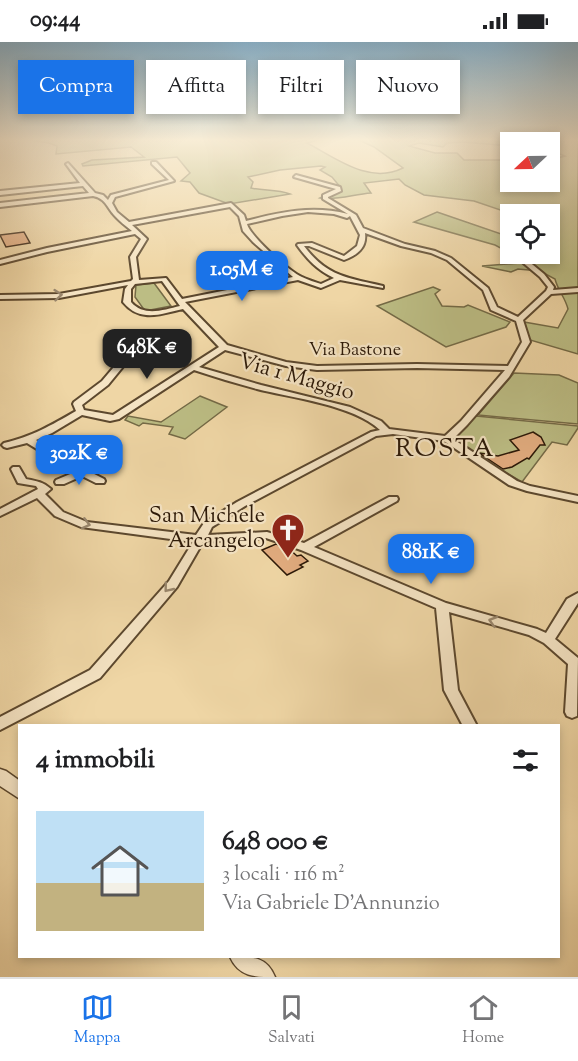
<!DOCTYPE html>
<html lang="it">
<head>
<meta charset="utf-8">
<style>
  :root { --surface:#fff; --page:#f2f2f2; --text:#202124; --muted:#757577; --line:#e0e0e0; --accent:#1a73e8 }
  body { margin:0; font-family:"Sorts Mill Goudy",serif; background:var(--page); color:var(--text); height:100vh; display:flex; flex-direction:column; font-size:22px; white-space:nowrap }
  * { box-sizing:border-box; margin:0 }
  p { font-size:20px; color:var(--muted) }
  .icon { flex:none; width:33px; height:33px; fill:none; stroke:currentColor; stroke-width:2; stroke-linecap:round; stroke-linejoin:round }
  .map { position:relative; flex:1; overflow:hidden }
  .drawer { position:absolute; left:18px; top:682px; width:542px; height:234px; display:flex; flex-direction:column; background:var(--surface); border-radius:0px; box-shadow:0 3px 9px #0003 }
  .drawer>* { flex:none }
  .guide { position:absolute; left:18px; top:18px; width:543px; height:54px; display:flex; gap:12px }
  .needle { width:39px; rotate:248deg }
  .tools { position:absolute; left:500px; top:90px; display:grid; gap:12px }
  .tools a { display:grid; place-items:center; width:60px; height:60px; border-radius:0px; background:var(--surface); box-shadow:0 3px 9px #0003; font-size:30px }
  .price { position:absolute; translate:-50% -51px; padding:0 14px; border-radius:12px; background:var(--accent); color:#fff; font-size:20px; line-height:39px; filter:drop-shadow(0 2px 3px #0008) }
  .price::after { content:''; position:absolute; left:50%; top:36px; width:18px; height:14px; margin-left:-9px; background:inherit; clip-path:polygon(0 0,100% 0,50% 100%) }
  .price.current { background:#222; color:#fff }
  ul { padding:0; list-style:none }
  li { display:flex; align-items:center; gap:18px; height:150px; padding:0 18px }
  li+li { border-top:2px solid var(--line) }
  li span { display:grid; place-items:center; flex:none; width:168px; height:120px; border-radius:0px; color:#555 }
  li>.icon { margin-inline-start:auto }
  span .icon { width:72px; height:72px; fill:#fffc; stroke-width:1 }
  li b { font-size:26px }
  h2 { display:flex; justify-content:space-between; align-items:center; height:72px; padding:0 18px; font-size:26px }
  .tag { padding:0 21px; border-radius:0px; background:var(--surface); box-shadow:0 3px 9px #0003; font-size:21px; line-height:54px }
  .tag.current { background:var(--accent); color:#fff }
  .status { display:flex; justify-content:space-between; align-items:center; height:42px; padding:0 30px; background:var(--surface); direction:ltr }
  .status svg { height:16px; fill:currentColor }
  .tab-bar { display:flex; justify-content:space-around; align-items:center; height:84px; border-top:2px solid var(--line); background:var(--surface); font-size:16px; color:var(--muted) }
  .tab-bar a { display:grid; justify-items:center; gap:3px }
  .tab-bar .current { color:var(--accent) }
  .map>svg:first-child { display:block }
  .green { fill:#bcbd84; stroke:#746a46; stroke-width:1.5; fill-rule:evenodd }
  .building { fill:#e2ac7f; stroke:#2b1807; stroke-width:1.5 }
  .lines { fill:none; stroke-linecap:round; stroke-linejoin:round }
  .minor-casing { stroke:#5c482e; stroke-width:4 }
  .tertiary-casing { stroke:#5c482e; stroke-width:3 }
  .minor { fill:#f5e4c4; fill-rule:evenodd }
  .tertiary { fill:#f5e4c4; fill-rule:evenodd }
  .oneway { stroke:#9a886f }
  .labels { text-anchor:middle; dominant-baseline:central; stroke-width:4.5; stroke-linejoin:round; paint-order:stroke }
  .far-street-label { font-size:18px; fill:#2b1807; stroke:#f5e4c4 }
  .street-label { font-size:22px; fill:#2b1807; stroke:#f5e4c4 }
  .poi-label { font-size:22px; fill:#2b1807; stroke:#f5e4c4; text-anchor:end }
  .quarter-label { font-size:26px; letter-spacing:1.5px; fill:#2b1807; stroke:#f5e4c4 }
</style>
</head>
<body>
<div class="status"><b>09:44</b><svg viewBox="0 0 49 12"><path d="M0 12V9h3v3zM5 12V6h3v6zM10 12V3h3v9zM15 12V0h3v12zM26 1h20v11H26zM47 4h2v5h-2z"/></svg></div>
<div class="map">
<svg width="578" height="935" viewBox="0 0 578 935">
  <rect width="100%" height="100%" fill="#efd6a5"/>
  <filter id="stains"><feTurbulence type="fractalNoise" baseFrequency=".00333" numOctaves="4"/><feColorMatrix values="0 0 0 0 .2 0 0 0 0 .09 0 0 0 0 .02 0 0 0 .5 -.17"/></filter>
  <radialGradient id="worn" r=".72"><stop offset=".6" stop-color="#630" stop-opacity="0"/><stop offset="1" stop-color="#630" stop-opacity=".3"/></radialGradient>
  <!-- green -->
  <g class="green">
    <path d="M24 97H323L307 101C336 116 369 143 403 126L374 105 357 97H578V312L530 298 524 280 558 286 568 267C565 255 558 249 555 237L540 229 518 227 511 230 482 224 520 221 518 214 514 212H549V172H512L474 159 424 153 405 143 399 137 364 141 371 151C354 152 337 159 320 156L341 146 332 135 320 128 325 125 321 124 280 128 248 135 253 140 251 146C264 149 277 147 290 152L229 162 199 151 190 140 181 139 190 131 177 115 83 124 82 122 92 118 144 115 131 105 56 112 57 104 49 101ZM463 100 499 103 515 100H549V108L565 114 549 118V140H510V118H464L457 111H435L409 104 419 101 443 105 447 101Z"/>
    <polygon points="437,170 510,195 510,211 495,203 414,180"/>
    <polygon points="154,241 171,264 145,269 135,255 136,243"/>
    <polygon points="433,245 440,248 435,252 442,264 464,265 468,263 510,280 506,285 446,305 377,264"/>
    <polygon points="514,331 559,333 578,341 578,382 478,373"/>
    <polygon points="200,354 227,365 185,397 169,392 173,385 143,381 139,384 125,378 128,374 161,380"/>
    <polygon points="476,374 578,384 578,386 567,403 552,400 522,440 451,399"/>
  </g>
  <!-- building -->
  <g class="building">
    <polygon points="24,190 30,201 6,205 0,193"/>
    <polygon points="533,390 541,395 545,403 540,403 529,417 527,416 512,425 503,427 479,411 498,414 519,408 510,398"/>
    <polygon points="276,502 288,506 297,514 301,513 308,519 300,523 303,525 287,533 262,508"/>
  </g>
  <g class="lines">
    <!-- minor casing -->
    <g class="minor-casing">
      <path id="minor" d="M152 120H156L174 139 115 155 112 161 117 170 129 180 231 161 244 173 246 179C280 170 313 163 348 172L323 157V153L336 147 294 135 296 133 340 145 341 149 328 155V156L356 173 363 186 405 202 435 209 451 216 488 246 497 265 518 275 546 249 548 245 540 235 521 219 520 218 523 215H527V218L544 232 554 245 553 248 578 246V250L551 252 523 278 530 300 509 335 467 383 453 397 517 439 530 444 578 454V460L527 449 509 443 444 399 393 392 376 394 245 464 212 485 208 493 267 490 304 501 389 455H397L398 457 397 459 314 505 446 561 537 587 546 591 567 557 578 551V561L555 597 578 616 577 674 572 676 567 674 565 670 568 622 544 601 529 593 449 570 458 648 477 684H463L444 648 436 566 301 508 266 496 203 500 177 545 100 636 0 688V675L90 628 169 539 193 500 81 485 55 474 37 456 0 474V467L38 447 36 444 18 441 11 427 13 425H19L26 437C37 439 43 440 51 447L45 452 63 470 87 480 196 493 204 481 237 460 371 390 380 388C354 363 292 356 257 347 235 341 215 335 194 328L119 377 110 379 82 373 52 391 36 398 61 415 104 437 105 439 104 441H96L82 434 64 442H56L55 440 56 438 75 430 27 401 7 406 4 405 2 403 4 401C33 394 50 384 76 369L73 362 74 360 102 339 119 319H122L126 321 108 343 82 363 84 368 113 373 219 305 183 267C161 272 140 281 123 260L125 247 128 243 59 256 0 257V253L59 252 131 239 133 237 130 215 141 197 135 192 47 210 0 222V218L47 206 132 189C126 184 119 179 114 173 107 165 105 156 93 154L0 165V161L89 151 83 144 0 153V149L80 141 66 122 68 121 95 151 103 153 108 158 111 153 169 138 152 122ZM230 165 239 174 243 189 253 200 293 235 182 257 166 236 139 238 136 215 147 197 132 183ZM308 170 334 172 347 176 350 174 360 193 357 204 344 214 312 201 298 202 297 203C307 217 317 228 334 236L321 242C315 240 308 238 302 235 290 230 250 194 247 182L282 174ZM365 191 401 204 431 211 447 218 483 248 491 268 516 279 522 300 508 324 417 322 317 324 286 320 227 303 185 260 298 238 321 246 340 238 383 246V244C349 236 327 235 304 204H309L344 218C357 213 367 206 365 191ZM162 239 180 264C163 268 144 275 131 260V247L135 242ZM225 308 286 324 317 328 417 326 505 328 461 379 445 394 389 387 381 379 350 365 261 343 199 325Z"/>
    </g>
    <!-- tertiary casing -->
    <g class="tertiary-casing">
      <g id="tertiary">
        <polygon points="0,727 6,729 20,739 20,757 0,744"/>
        <path d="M230 915C250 915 266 913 275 935 255 935 239 935 230 915Z"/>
      </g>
    </g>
    <!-- minor -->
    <use href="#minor" class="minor"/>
    <!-- tertiary -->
    <use href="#tertiary" class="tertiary"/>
  </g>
  <!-- one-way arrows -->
  <defs><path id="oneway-chevron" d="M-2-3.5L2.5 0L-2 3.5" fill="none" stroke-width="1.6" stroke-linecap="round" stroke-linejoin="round" transform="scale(1.5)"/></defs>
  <g class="oneway">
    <use href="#oneway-chevron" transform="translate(58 253) rotate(-5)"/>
    <use href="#oneway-chevron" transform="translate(86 482) rotate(14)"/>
    <use href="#oneway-chevron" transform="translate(168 546) rotate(129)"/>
    <use href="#oneway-chevron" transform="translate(493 579) rotate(-164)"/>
  </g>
  <!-- sky -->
  <linearGradient id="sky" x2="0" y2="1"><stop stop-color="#89b5d1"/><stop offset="0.43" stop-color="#f8edd6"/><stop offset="1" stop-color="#f8edd6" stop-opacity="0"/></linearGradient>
  <rect width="578" height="228" fill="url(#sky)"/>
  <!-- icons -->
  <defs>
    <g id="church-pin" transform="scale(1.725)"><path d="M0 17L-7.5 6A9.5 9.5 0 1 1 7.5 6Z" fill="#8f2418" stroke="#f5e4c4"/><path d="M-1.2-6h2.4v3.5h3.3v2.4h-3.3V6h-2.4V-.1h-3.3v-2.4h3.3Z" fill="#fff"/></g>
  </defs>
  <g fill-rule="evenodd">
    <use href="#church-pin" x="288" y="488"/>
  </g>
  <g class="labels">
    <!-- far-street labels -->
    <g class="far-street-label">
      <text x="355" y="309">Via Bastone</text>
    </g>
    <!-- street labels -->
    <g class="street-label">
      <text transform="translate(296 336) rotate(16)">Via 1 Maggio</text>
    </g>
    <!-- poi labels -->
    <g class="poi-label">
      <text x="265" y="475">San Michele<tspan x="265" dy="25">Arcangelo</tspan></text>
    </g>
    <!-- quarter labels -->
    <g class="quarter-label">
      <text x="445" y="407">ROSTA</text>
    </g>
  </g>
  <rect width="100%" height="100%" filter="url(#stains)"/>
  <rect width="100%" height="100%" fill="url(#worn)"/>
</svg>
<div class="tools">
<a><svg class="needle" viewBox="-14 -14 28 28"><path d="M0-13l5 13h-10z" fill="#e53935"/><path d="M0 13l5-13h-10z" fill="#757577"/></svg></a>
<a><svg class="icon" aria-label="locate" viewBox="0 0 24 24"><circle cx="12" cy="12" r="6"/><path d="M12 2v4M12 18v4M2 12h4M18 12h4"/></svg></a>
</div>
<b class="price" style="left:242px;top:260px">1.05M €</b>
<b class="price current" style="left:147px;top:338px">648K €</b>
<b class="price" style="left:79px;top:444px">302K €</b>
<b class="price" style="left:431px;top:543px">881K €</b>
<div class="guide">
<a class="tag current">Compra</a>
<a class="tag">Affitta</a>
<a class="tag">Filtri</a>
<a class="tag">Nuovo</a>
</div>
<section class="drawer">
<h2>4 immobili<svg class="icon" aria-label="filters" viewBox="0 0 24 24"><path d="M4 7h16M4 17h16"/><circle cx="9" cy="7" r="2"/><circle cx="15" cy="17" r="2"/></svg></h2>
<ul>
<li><span style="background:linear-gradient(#bfe0f5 60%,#c2b280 0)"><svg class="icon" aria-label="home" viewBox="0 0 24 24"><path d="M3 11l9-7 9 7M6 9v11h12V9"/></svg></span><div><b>648 000 €</b><p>3 locali · 116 m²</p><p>Via Gabriele D'Annunzio</p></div></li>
</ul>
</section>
</div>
<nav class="tab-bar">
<a class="current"><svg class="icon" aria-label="map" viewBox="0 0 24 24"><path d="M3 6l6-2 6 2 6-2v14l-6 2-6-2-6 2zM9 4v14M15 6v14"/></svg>Mappa</a>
<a><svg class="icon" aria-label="saved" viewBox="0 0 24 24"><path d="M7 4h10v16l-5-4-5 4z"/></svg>Salvati</a>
<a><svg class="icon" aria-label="home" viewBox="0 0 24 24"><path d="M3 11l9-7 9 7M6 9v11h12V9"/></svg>Home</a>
</nav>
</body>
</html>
